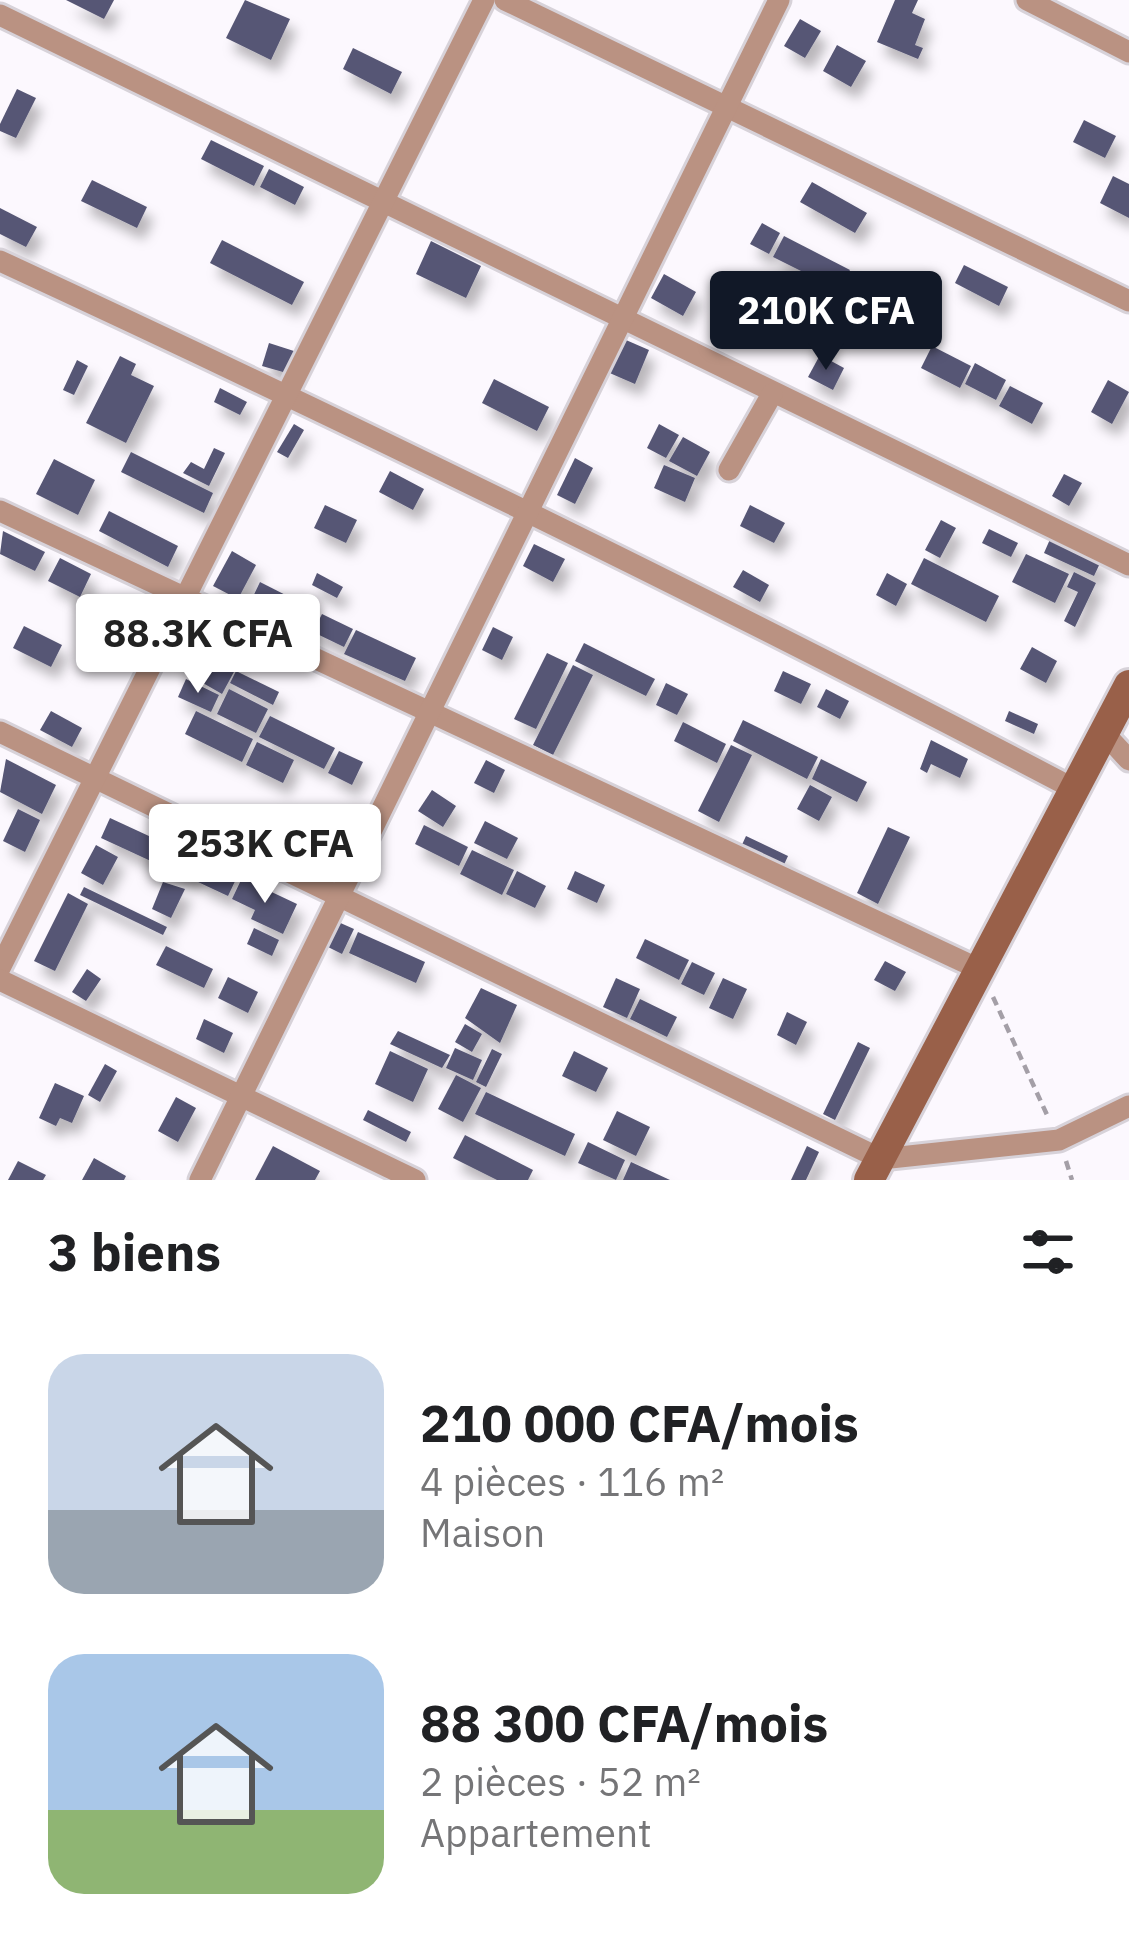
<!DOCTYPE html>
<html lang="fr">
<head>
<meta charset="utf-8">
<style>
  :root { --surface:#fff; --page:#f6f6f6; --text:#202124; --muted:#757577; --accent:#111827 }
  body { margin:0; font-family:"IBM Plex Sans",sans-serif; background:var(--page); color:var(--text); height:100vh; display:flex; flex-direction:column; font-size:45px; white-space:nowrap }
  * { box-sizing:border-box; margin:0 }
  p { font-size:39px; color:var(--muted) }
  .icon { flex:none; width:66px; height:66px; fill:none; stroke:currentColor; stroke-width:2; stroke-linecap:round; stroke-linejoin:round }
  .map { position:relative; height:1180px; overflow:hidden }
  .panel { display:flex; flex-direction:column; background:var(--surface); flex:1 }
  .panel>* { flex:none }
  .price { position:absolute; translate:-50% -102px; padding:0 27px; border-radius:12px; background:#fff; color:#222; font-size:39px; line-height:78px; filter:drop-shadow(0 3px 6px #0008) }
  .price::after { content:''; position:absolute; left:50%; top:72px; width:36px; height:27px; margin-left:-18px; background:inherit; clip-path:polygon(0 0,100% 0,50% 100%) }
  .price.selected { background:var(--accent); color:#fff }
  ul { padding:0; list-style:none }
  li { display:flex; align-items:center; gap:36px; height:300px; padding:0 48px }
  li span { display:grid; place-items:center; flex:none; width:336px; height:240px; border-radius:36px; color:#555 }
  li>.icon { margin-inline-start:auto }
  span .icon { width:144px; height:144px; fill:#fffc; stroke-width:1 }
  li b { font-size:51px }
  h2 { display:flex; justify-content:space-between; align-items:center; height:144px; padding:0 48px; font-size:51px }
  .map>svg:first-child { display:block }
  .building { fill:#565674; filter:url(#shadow) }
  .lines { fill:none; stroke-linecap:round; stroke-linejoin:round }
  .street-casing { stroke:#d7d2d9; stroke-width:27 }
  .secondary-casing { stroke:#d7d2d9; stroke-width:36 }
  .path { stroke:#a49fa7; stroke-width:4.5; stroke-dasharray:9 6; stroke-linecap:butt }
  .street { stroke:#ba9282; stroke-width:21 }
  .secondary { stroke:#996049; stroke-width:30 }
</style>
</head>
<body>
<div class="map">
<svg width="1129" height="1180" viewBox="0 0 1129 1180">
  <defs>
    <filter id="shadow"><feDropShadow dx="7" dy="12" stdDeviation="6" flood-color="#0004"/></filter>
  </defs>
  <rect width="100%" height="100%" fill="#fcf8fe"/>
  <!-- building -->
  <g class="building">
    <polygon points="66,0 114,0 104,19"/>
    <polygon points="245,0 290,19 271,60 226,38"/>
    <polygon points="895,0 918,0 912,13 925,19 915,45 923,48 918,59 877,42"/>
    <polygon points="800,19 821,31 805,58 784,46"/>
    <polygon points="837,45 866,61 851,87 823,71"/>
    <polygon points="353,48 402,72 391,94 343,69"/>
    <polygon points="17,89 36,98 16,138 0,131 0,124"/>
    <polygon points="1084,120 1116,136 1105,158 1073,142"/>
    <polygon points="211,140 264,166 254,186 201,159"/>
    <polygon points="269,169 304,187 295,205 260,187"/>
    <polygon points="1113,176 1129,184 1129,218 1100,203"/>
    <polygon points="92,180 147,207 137,228 81,201"/>
    <polygon points="812,182 867,213 855,233 800,202"/>
    <polygon points="0,208 37,227 26,247 0,234"/>
    <polygon points="762,223 780,233 769,254 750,244"/>
    <polygon points="784,236 850,270 839,290 773,257"/>
    <polygon points="222,240 304,282 292,305 210,263"/>
    <polygon points="431,241 481,266 466,298 416,274"/>
    <polygon points="964,265 1008,287 999,306 955,283"/>
    <polygon points="664,274 696,292 683,316 651,298"/>
    <polygon points="619,337 649,350 635,384 605,371"/>
    <polygon points="269,343 297,352 290,374 262,366"/>
    <polygon points="932,346 971,366 960,388 921,368"/>
    <polygon points="820,355 844,368 833,390 808,377"/>
    <polygon points="120,356 136,364 131,375 154,386 126,443 86,423"/>
    <polygon points="77,360 88,366 74,395 63,390"/>
    <polygon points="975,363 1006,380 996,400 965,384"/>
    <polygon points="494,379 549,407 537,431 482,403"/>
    <polygon points="1108,380 1129,392 1112,424 1091,412"/>
    <polygon points="1010,386 1043,403 1032,424 999,406"/>
    <polygon points="220,388 247,402 240,415 214,402"/>
    <polygon points="294,424 304,430 288,458 277,452"/>
    <polygon points="659,424 679,435 666,458 647,448"/>
    <polygon points="683,437 710,452 697,476 669,461"/>
    <polygon points="214,448 225,453 209,486 183,473 191,462 204,469"/>
    <polygon points="131,452 213,493 204,513 121,472"/>
    <polygon points="575,458 593,468 575,504 557,495"/>
    <polygon points="54,459 95,480 78,515 36,494"/>
    <polygon points="664,465 695,478 685,502 654,488"/>
    <polygon points="390,471 424,489 413,510 379,492"/>
    <polygon points="1064,474 1082,483 1069,506 1052,496"/>
    <polygon points="325,505 357,520 346,543 314,528"/>
    <polygon points="750,505 785,523 774,543 740,526"/>
    <polygon points="109,511 178,546 168,567 99,531"/>
    <polygon points="941,520 956,528 940,558 925,550"/>
    <polygon points="989,529 1018,543 1011,557 982,543"/>
    <polygon points="3,531 45,552 35,571 0,554"/>
    <polygon points="1051,537 1101,561 1094,576 1044,553"/>
    <polygon points="534,544 565,559 553,582 523,566"/>
    <polygon points="232,551 256,565 238,599 213,586"/>
    <polygon points="1026,554 1069,574 1055,603 1012,582"/>
    <polygon points="60,558 91,574 80,597 48,581"/>
    <polygon points="924,558 999,596 986,622 911,584"/>
    <polygon points="743,570 769,585 760,602 733,587"/>
    <polygon points="1074,572 1096,583 1075,627 1064,621 1078,592 1067,587"/>
    <polygon points="317,573 343,587 337,598 312,585"/>
    <polygon points="887,573 907,584 896,606 876,595"/>
    <polygon points="260,582 317,611 304,636 248,607"/>
    <polygon points="322,614 353,629 344,647 313,632"/>
    <polygon points="198,621 243,642 234,661 189,640"/>
    <polygon points="24,626 62,645 51,667 13,648"/>
    <polygon points="493,627 513,637 502,660 482,650"/>
    <polygon points="356,630 416,658 405,681 344,654"/>
    <polygon points="584,643 655,679 646,696 575,661"/>
    <polygon points="1032,647 1057,661 1046,683 1020,669"/>
    <polygon points="547,653 568,663 536,729 514,719"/>
    <polygon points="209,655 235,670 222,694 196,679"/>
    <polygon points="573,665 593,675 553,755 533,745"/>
    <polygon points="236,671 279,692 273,705 230,683"/>
    <polygon points="783,671 811,684 801,704 774,691"/>
    <polygon points="186,679 219,695 211,712 178,697"/>
    <polygon points="666,683 688,694 677,715 656,705"/>
    <polygon points="229,689 268,709 256,733 217,714"/>
    <polygon points="826,689 849,701 840,719 817,707"/>
    <polygon points="51,711 82,728 72,747 40,730"/>
    <polygon points="196,711 253,739 242,762 185,734"/>
    <polygon points="1009,711 1038,724 1034,734 1005,721"/>
    <polygon points="270,716 335,748 324,769 259,737"/>
    <polygon points="743,720 818,757 807,779 733,741"/>
    <polygon points="683,722 726,744 717,763 674,741"/>
    <polygon points="931,740 968,759 960,778 931,764 927,773 920,769"/>
    <polygon points="257,742 294,760 283,783 246,765"/>
    <polygon points="731,745 752,755 719,822 698,811"/>
    <polygon points="339,751 363,762 352,785 328,773"/>
    <polygon points="6,759 56,785 42,814 0,792"/>
    <polygon points="821,759 867,782 857,802 812,779"/>
    <polygon points="486,760 505,770 494,793 474,783"/>
    <polygon points="810,785 832,797 819,821 797,809"/>
    <polygon points="432,790 456,806 443,827 418,811"/>
    <polygon points="18,809 40,820 25,852 3,841"/>
    <polygon points="110,818 203,861 194,881 101,838"/>
    <polygon points="485,821 518,838 507,859 474,843"/>
    <polygon points="424,825 468,847 459,866 415,844"/>
    <polygon points="888,827 910,837 878,904 857,893"/>
    <polygon points="746,836 788,856 782,869 740,849"/>
    <polygon points="96,845 118,857 103,885 81,873"/>
    <polygon points="472,850 514,870 502,895 460,874"/>
    <polygon points="207,863 237,877 228,896 198,882"/>
    <polygon points="517,871 546,886 535,908 506,894"/>
    <polygon points="575,871 605,885 597,903 567,889"/>
    <polygon points="242,878 297,904 283,934 251,919 255,910 232,899"/>
    <polygon points="163,882 185,889 171,918 152,909"/>
    <polygon points="84,887 167,927 163,935 80,895"/>
    <polygon points="68,893 88,904 55,971 34,961"/>
    <polygon points="336,921 354,929 342,954 324,945"/>
    <polygon points="254,928 279,940 272,956 247,944"/>
    <polygon points="358,932 425,962 416,983 349,953"/>
    <polygon points="645,939 689,960 679,980 636,958"/>
    <polygon points="166,946 213,969 204,988 156,965"/>
    <polygon points="885,961 906,972 895,991 874,980"/>
    <polygon points="692,962 715,973 704,995 681,984"/>
    <polygon points="87,969 101,979 86,1001 72,992"/>
    <polygon points="228,977 258,992 248,1013 218,998"/>
    <polygon points="616,978 640,989 627,1018 603,1007"/>
    <polygon points="723,978 747,989 733,1019 709,1008"/>
    <polygon points="481,988 517,1005 500,1043 465,1018"/>
    <polygon points="640,999 677,1017 667,1037 630,1019"/>
    <polygon points="787,1012 807,1022 796,1045 777,1035"/>
    <polygon points="204,1019 233,1033 224,1053 196,1039"/>
    <polygon points="465,1024 482,1034 472,1052 455,1042"/>
    <polygon points="398,1031 450,1055 442,1068 390,1044"/>
    <polygon points="858,1042 870,1048 835,1120 823,1114"/>
    <polygon points="455,1048 482,1060 473,1080 446,1068"/>
    <polygon points="492,1049 502,1054 486,1087 476,1082"/>
    <polygon points="390,1051 428,1069 413,1102 375,1084"/>
    <polygon points="574,1051 608,1068 596,1092 562,1076"/>
    <polygon points="105,1064 117,1071 100,1102 88,1095"/>
    <polygon points="456,1075 481,1088 463,1122 438,1109"/>
    <polygon points="55,1083 84,1096 72,1123 60,1118 56,1126 39,1118"/>
    <polygon points="486,1092 575,1134 565,1156 475,1114"/>
    <polygon points="176,1097 196,1108 178,1142 158,1131"/>
    <polygon points="368,1110 411,1132 406,1142 363,1120"/>
    <polygon points="617,1111 650,1127 636,1156 603,1140"/>
    <polygon points="465,1135 533,1170 528,1180 497,1180 453,1158"/>
    <polygon points="588,1142 625,1160 616,1180 578,1163"/>
    <polygon points="273,1146 320,1171 315,1180 255,1180"/>
    <polygon points="807,1146 819,1152 806,1180 791,1180"/>
    <polygon points="94,1158 126,1176 124,1180 82,1180"/>
    <polygon points="18,1161 46,1175 43,1180 8,1180"/>
    <polygon points="631,1162 670,1180 623,1180"/>
  </g>
  <g class="lines">
    <!-- street casing -->
    <g class="street-casing">
      <g id="street">
        <polyline points="505,0 1129,301"/>
        <polyline points="1027,0 1129,52"/>
        <polyline points="0,15 1129,565"/>
        <path d="M0 261C363 429 722 604 1076 790"/>
        <polyline points="729,470 772,394"/>
        <polyline points="0,511 981,970"/>
        <polyline points="0,732 881,1159 1059,1140 1129,1106"/>
        <polyline points="1105,734 1129,760"/>
        <polyline points="0,968 484,0"/>
        <polyline points="0,980 415,1180"/>
        <polyline points="200,1180 779,0"/>
      </g>
    </g>
    <!-- secondary casing -->
    <g class="secondary-casing">
      <polyline id="secondary" points="869,1180 1129,685"/>
    </g>
    <!-- path -->
    <g class="path">
      <polyline points="993,997 1048,1117"/>
      <polyline points="1066,1161 1072,1180"/>
    </g>
    <!-- street -->
    <use href="#street" class="street"/>
    <!-- secondary -->
    <use href="#secondary" class="secondary"/>
  </g>
</svg>
<b class="price selected" style="left:826px;top:373px">210K CFA</b>
<b class="price" style="left:198px;top:696px">88.3K CFA</b>
<b class="price" style="left:265px;top:906px">253K CFA</b>
</div>
<section class="panel">
<h2>3 biens<svg class="icon" aria-label="filters" viewBox="0 0 24 24"><path d="M4 7h16M4 17h16"/><circle cx="9" cy="7" r="2"/><circle cx="15" cy="17" r="2"/></svg></h2>
<ul>
<li><span style="background:linear-gradient(#c9d6e8 65%,#9aa5b1 0)"><svg class="icon" aria-label="home" viewBox="0 0 24 24"><path d="M3 11l9-7 9 7M6 9v11h12V9"/></svg></span><div><b>210 000 CFA/mois</b><p>4 pièces · 116 m²</p><p>Maison</p></div></li>
<li><span style="background:linear-gradient(#a9c7e8 65%,#8fb573 0)"><svg class="icon" aria-label="home" viewBox="0 0 24 24"><path d="M3 11l9-7 9 7M6 9v11h12V9"/></svg></span><div><b>88 300 CFA/mois</b><p>2 pièces · 52 m²</p><p>Appartement</p></div></li>
</ul>
</section>
</body>
</html>
